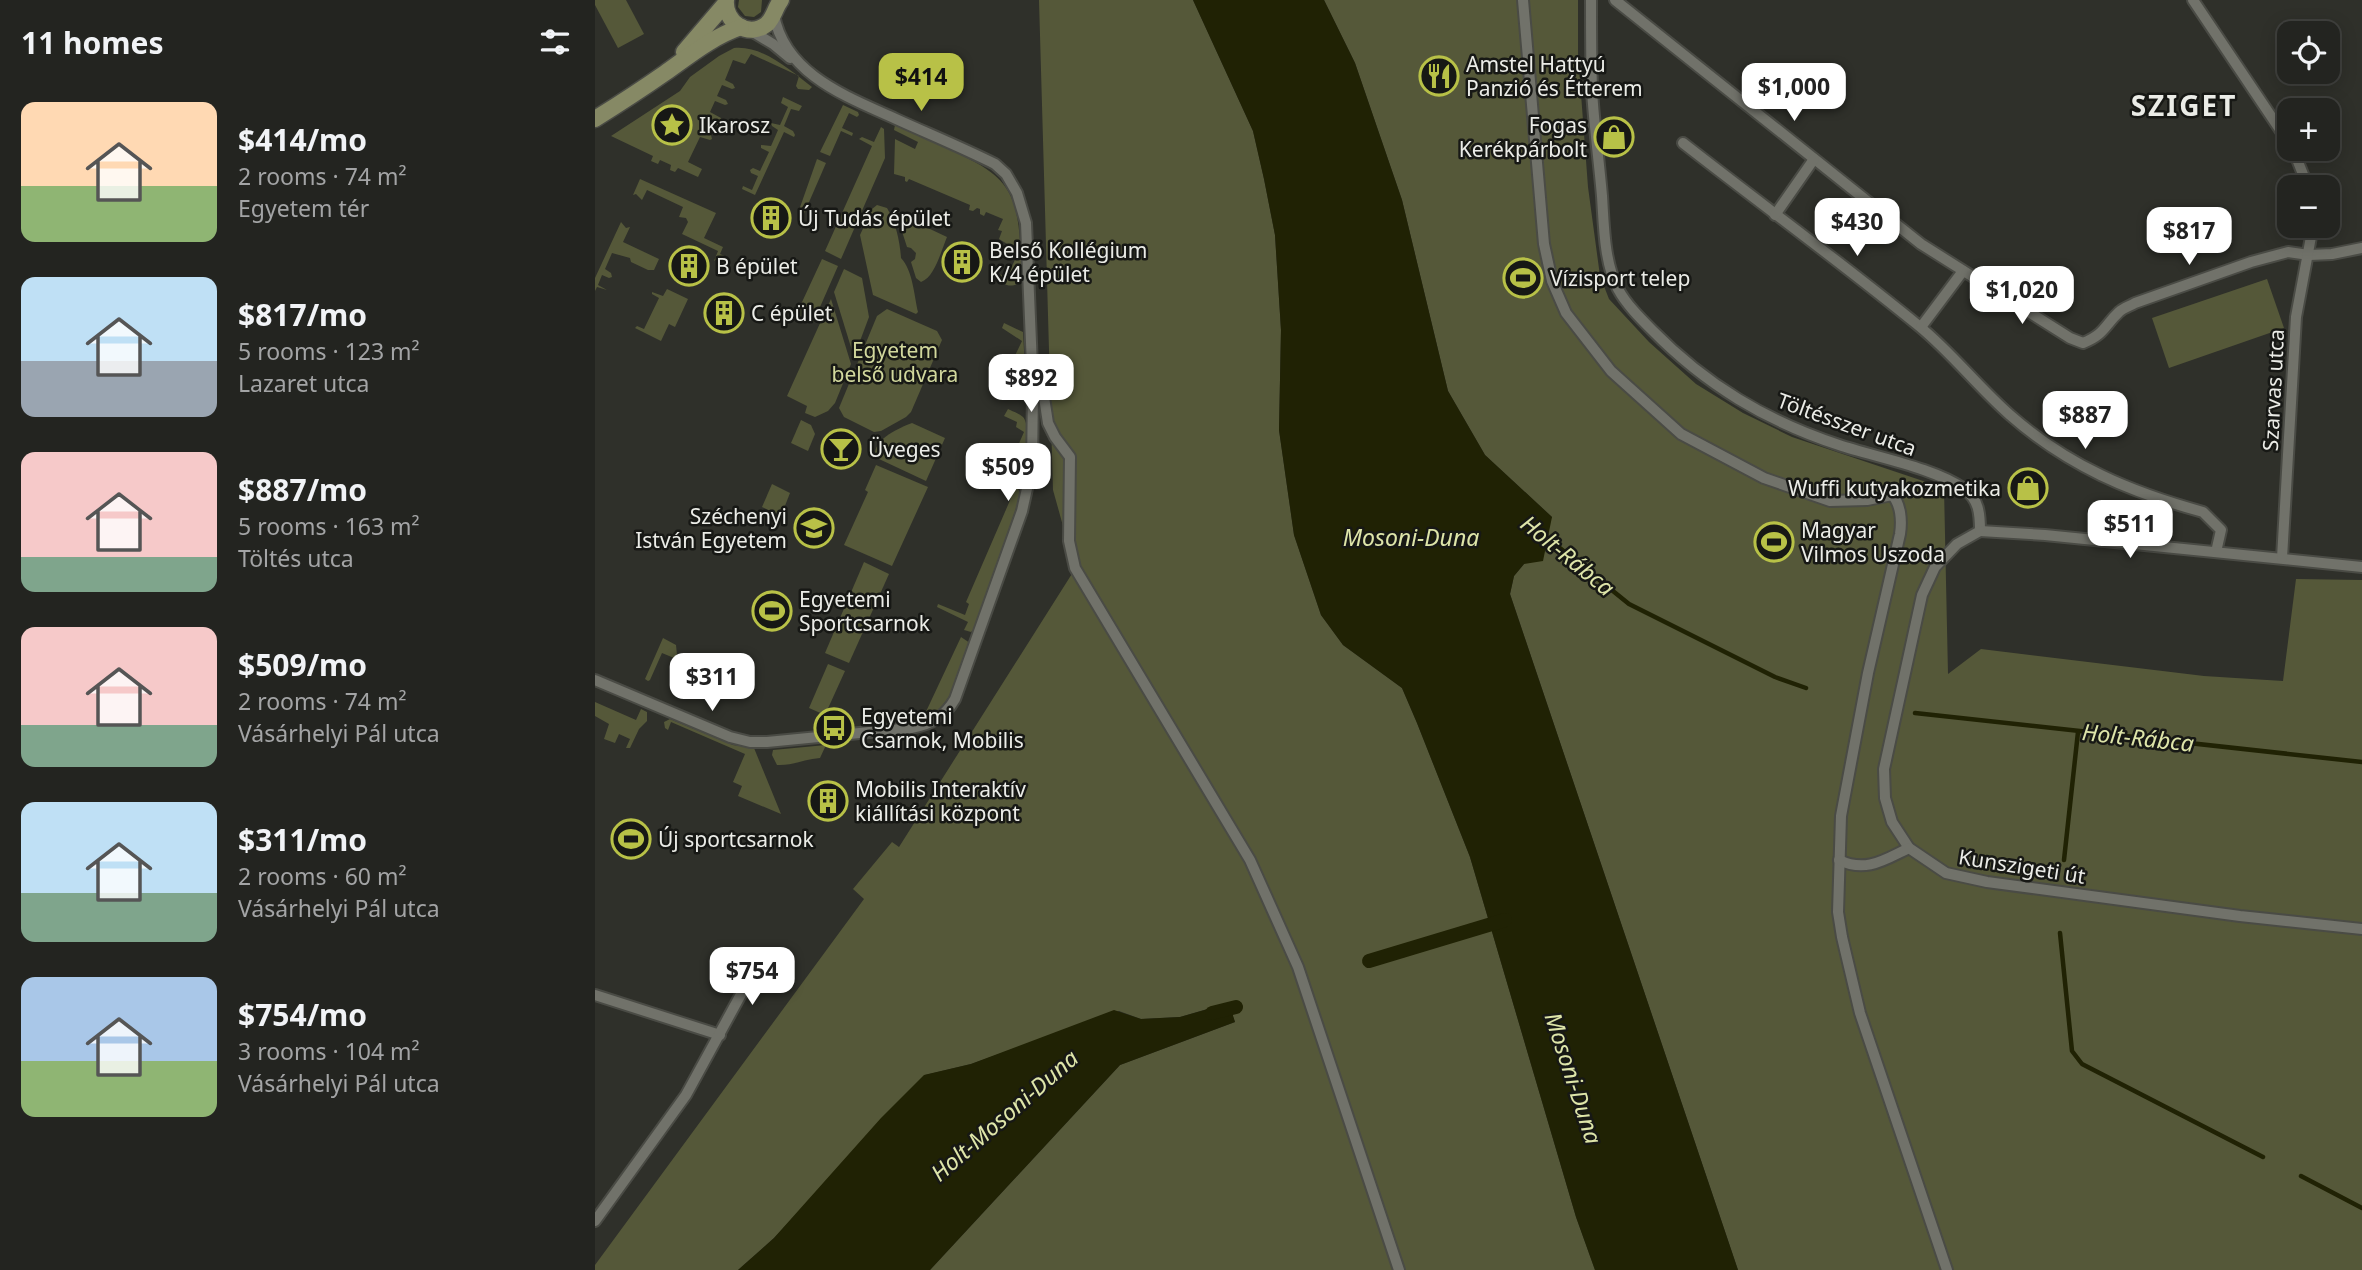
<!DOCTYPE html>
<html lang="en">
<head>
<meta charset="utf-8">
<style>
  :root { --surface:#232420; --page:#2f302d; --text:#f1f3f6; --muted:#a3a4a5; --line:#40413e; --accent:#b8c147 }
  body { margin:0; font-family:"Noto Sans",sans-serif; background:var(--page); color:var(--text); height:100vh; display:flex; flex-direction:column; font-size:26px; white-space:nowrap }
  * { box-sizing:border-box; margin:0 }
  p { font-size:23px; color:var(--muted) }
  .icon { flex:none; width:38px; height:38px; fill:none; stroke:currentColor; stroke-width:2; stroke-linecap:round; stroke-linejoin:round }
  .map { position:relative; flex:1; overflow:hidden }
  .sheet { display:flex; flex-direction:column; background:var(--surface); width:595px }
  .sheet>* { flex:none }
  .fabs { position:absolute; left:1682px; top:21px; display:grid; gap:14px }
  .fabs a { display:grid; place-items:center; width:63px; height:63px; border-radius:14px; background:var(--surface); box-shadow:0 4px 18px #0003,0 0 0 2px var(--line); font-size:35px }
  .price { position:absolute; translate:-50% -60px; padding:0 16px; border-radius:14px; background:#fff; color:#222; font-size:23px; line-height:46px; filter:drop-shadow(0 2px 4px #0008) }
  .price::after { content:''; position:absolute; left:50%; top:42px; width:21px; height:16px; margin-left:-10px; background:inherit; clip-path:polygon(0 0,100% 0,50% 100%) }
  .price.selected { background:var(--accent); color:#111 }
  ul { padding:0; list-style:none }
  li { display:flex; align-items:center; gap:21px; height:175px; padding:0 21px }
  li span { display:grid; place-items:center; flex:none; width:196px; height:140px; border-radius:14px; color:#555 }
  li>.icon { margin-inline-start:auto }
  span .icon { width:84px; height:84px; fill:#fffc; stroke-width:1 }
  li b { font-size:30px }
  h2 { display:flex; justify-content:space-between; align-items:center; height:84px; padding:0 21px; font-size:30px }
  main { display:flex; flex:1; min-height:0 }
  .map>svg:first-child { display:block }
  .green { fill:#555839 }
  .water { fill:#202204 }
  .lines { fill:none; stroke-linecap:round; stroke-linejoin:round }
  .stream { stroke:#202204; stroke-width:4.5 }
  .canal { stroke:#202204; stroke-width:14 }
  .street-casing { stroke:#4a4b45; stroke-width:14 }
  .secondary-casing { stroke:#4a4b45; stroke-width:19 }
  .street { stroke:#71726a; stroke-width:10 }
  .secondary { stroke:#868965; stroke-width:16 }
  .labels { text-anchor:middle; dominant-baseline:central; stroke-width:5; stroke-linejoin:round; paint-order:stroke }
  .poi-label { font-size:21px; fill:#ebece7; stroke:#171815; text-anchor:start }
  .park-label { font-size:21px; fill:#d2d89d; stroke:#171815 }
  .street-label { font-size:21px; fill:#ebece7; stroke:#171815 }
  .water-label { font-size:23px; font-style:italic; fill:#dee5a9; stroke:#171815 }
  .district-label { font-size:28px; font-weight:bold; letter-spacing:2px; fill:#ebece7; stroke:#171815 }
</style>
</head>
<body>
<main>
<section class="sheet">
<h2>11 homes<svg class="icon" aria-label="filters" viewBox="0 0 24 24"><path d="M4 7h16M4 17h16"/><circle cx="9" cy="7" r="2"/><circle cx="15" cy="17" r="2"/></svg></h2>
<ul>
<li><span style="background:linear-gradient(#ffd9b3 60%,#8fb573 0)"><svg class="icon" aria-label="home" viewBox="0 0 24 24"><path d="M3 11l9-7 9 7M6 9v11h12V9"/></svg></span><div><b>$414/mo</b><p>2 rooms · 74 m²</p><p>Egyetem tér</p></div></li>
<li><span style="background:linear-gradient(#bfe0f5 60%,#9aa5b1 0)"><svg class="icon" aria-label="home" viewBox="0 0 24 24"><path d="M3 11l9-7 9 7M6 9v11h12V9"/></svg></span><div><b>$817/mo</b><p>5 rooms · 123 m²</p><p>Lazaret utca</p></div></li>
<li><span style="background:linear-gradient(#f6c9c9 75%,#7fa58c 0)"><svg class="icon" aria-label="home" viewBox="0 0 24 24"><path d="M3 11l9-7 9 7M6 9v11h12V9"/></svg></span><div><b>$887/mo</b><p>5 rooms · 163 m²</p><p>Töltés utca</p></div></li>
<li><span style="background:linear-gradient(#f6c9c9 70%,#7fa58c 0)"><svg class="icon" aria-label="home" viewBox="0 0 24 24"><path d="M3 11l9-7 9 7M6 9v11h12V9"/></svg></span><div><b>$509/mo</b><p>2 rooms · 74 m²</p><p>Vásárhelyi Pál utca</p></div></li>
<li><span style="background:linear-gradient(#bfe0f5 65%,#7fa58c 0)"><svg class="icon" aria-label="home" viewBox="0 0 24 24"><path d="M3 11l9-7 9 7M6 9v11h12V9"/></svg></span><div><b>$311/mo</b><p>2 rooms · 60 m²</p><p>Vásárhelyi Pál utca</p></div></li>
<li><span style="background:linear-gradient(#a9c7e8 60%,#8fb573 0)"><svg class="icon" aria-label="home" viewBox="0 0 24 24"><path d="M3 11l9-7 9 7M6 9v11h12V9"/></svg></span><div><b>$754/mo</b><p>3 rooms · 104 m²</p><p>Vásárhelyi Pál utca</p></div></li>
</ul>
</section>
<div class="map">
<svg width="1767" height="1270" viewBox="0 0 1767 1270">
  <rect width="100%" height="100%" fill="#2f302a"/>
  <!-- green -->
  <g class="green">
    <polygon points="0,0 31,0 49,34 23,48 0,5"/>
    <polygon points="144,0 167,0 166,12 159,17 150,16 143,7"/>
    <polygon points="444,0 598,0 658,131 669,179 680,235 686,330 684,430 699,535 726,615 748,645 807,688 822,723 875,857 981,1217 1000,1270 335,1270 525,1065 640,1022 633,1003 585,1017 546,1019 524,1011 376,1064 330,1075 179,1238 143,1270 0,1270 0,1265 269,899 258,889 297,842 304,847 480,569 458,490"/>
    <polygon points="729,0 983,0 983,54 993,187 1005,276 1014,299 1054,342 1101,384 1148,413 1197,437 1349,488 1353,674 1386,649 1609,676 1688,681 1701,579 1767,580 1767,1270 1143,1270 915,594 919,576 929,564 957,517 890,455 853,391 807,200 760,63"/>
    <path d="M139 48C168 45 196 71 217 87L214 90 203 89 201 86 204 76 156 54 150 64 138 60 130 80 138 84 140 88 137 89 127 85 122 96 131 100 133 104 130 105 120 101 115 112 126 118 124 124 122 125 112 121 107 131 116 135 117 139 115 140 105 137 93 162 107 169 103 177 83 168 80 172 75 170 76 165 65 160 63 164 56 161 58 156 16 136 85 91 95 77 124 56Z"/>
    <polygon points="188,97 207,106 204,111 196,109 189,126 198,131 200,135 199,137 189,132 160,195 147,189 148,186 157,190 163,176 156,173 155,170 158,168 165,171 174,152 166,148 166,145 176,146 183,130 177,126 176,123 185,125 193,107 186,103"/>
    <polygon points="248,105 263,112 264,115 262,117 254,113 247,128 258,133 257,136 246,131 235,156 225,152"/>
    <path d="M300 125C320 134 340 143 360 152 407 174 422 188 425 242 426 255 431 273 422 284 414 288 407 284 403 277L404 274 412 277 424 251 404 239 407 231 403 230 408 219 391 212 389 216 385 214V209L382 208 378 211 374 210 375 205 314 179 312 182 310 181V177L299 174 300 139 320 149 323 142 299 130Z"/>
    <polygon points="286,127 289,129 290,158 246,259 230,251 277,146 264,139 267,137 279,142"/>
    <polygon points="222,159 231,163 208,216 203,213"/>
    <polygon points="45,179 121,213 109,238 128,247 125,254 132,257 128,266 127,262 122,259 119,261 123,251 87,234 93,222 91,218 84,217 88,207 52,190 47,200 41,194 38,195"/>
    <path d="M282 205 292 208C301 223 305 242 306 258 318 271 319 295 323 312L321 314 278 295 265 235 277 209Z"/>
    <path d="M301 213 352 237C346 251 340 277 326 282L321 278 316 262 320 259 321 253 316 248 312 247Z"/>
    <polygon points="26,222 31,228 35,227 28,242 64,259 59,270 53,270 36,262 35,258 17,253 10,269 16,273 17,277 14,278 7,275 3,285 12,290 2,287 0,291 0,278"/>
    <polygon points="227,259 243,266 218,323 213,318 201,315"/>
    <polygon points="249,269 267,278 274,317 259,357 239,292"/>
    <polygon points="1672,279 1689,328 1574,368 1557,318"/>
    <polygon points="72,289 93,299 80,327 74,324 66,341 40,328 42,326 49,329 64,298 57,294 57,292 68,296"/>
    <polygon points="236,299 256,364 240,403 233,411 220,417 210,413 212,406 192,396"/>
    <polygon points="292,309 342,331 347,340 316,412 311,417 286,431 279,432 249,417 244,408 282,316"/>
    <polygon points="409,323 428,332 430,369 428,374 411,367 406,362 408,360 416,364 427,341 407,328"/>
    <path d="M413 409C417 411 425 414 428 417 435 424 438 473 411 464L406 457 408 453 418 457 429 432 421 427 422 422 409 416Z"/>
    <polygon points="206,420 216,425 220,434 213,451 196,443"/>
    <path d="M317 423 350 438 331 481 284 459 280 453C281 438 304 428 317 423Z"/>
    <polygon points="281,465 333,487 297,566 249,545 273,492 270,490"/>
    <polygon points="177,484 195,493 186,516 167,507"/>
    <polygon points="417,485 424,490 425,497 379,629 376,632 369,630 373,622 342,607 343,604 370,615 374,604 371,602 416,498 412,496"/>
    <polygon points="269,562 294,574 254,663 230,653"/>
    <path d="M366 637 375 643C362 680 356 718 311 723L315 712 328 718Z"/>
    <polygon points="68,638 81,645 82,655 79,658 67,653 55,680 53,681 50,679"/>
    <polygon points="233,664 250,671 230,715 214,708"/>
    <polygon points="0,702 41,720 46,709 52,712 52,721 44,729 35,748 31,748 35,739 24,734 20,743 9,739 14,724 0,716"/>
    <polygon points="75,719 138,745 159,748 186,814 143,796 147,786 138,782 150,754 76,722 73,730 70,728 69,722"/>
    <path d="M231 745 225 758C210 759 196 766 182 765L177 755 178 750Z"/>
  </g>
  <!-- water -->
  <g class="water">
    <polygon points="598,0 729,0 760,63 807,200 853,391 890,455 957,517 948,561 929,564 919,576 915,594 1143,1270 1000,1270 981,1217 875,857 822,723 807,688 748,645 726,615 699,535 684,430 686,330 680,235 669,179 658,131"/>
    <polygon points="634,1003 640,1022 525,1065 335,1270 143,1270 179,1238 286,1118 329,1075 376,1064 519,1010 546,1019 585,1017"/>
  </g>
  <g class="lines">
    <!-- stream -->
    <g class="stream">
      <polyline points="950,536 1034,604 1180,677 1211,688"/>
      <polyline points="1320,713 1767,762"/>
      <polyline points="1469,860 1483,732"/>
      <polyline points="1465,933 1477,1051 1487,1064 1668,1157"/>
      <polyline points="1706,1176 1767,1208"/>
    </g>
    <!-- canal -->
    <g class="canal">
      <polyline points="774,961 910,920"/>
      <polyline points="617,1013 641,1007"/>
    </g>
    <!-- street casing -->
    <g class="street-casing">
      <g id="street">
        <path d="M928 0 949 244 957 281 971 313 1016 371 1086 434 1169 478 1235 501 1272 500 1297 495C1306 504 1307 521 1305 534L1273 673 1246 816 1243 912 1247 937 1265 1013 1352 1270"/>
        <path d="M996 0C996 30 996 60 997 90 999 125 1004 161 1007 196 1009 226 1009 262 1023 289 1031 304 1045 318 1057 330 1111 385 1171 421 1244 445 1280 457 1340 468 1369 489 1384 499 1385 514 1385 531"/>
        <path d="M1020 0 1326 244 1475 338 1488 343C1510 334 1509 326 1524 312 1528 308 1535 306 1540 303L1656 262 1693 252 1714 255 1737 254 1767 248"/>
        <polyline points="1598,0 1694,143"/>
        <polyline points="153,29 178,44 195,58"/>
        <path d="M1088 143C1166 204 1247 263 1324 326 1357 353 1383 387 1415 415 1473 466 1535 492 1608 512L1626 530 1621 552"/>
        <polyline points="1698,149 1713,187"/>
        <polyline points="1180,215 1219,159"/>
        <polyline points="1326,327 1368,271"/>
        <polyline points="441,364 446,378 453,423 460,437 475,457 474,541 480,568 655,860 703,967 804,1270"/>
        <polyline points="1385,531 1362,544 1340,567 1327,595 1289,769 1290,798 1297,822 1314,848 1351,873 1392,882 1645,916 1767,929"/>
        <polyline points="1385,531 1450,535 1767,567"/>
        <polyline points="1687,558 1701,317 1718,226"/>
        <path d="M0 680 135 737 155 742H172L316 728C336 724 349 718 360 699L427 511 437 466 438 390 431 223 422 193 411 174 400 164C368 148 334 134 301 119 253 97 190 75 179 15"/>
        <path d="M1244 860C1271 873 1289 860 1314 848"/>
        <polyline points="0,995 125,1035"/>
        <polyline points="0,1221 91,1095 162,965"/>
      </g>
    </g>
    <!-- secondary casing -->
    <g class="secondary-casing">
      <g id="secondary">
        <path d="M131 0C129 22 153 39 172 24 179 17 180 8 186 0"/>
        <polyline points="89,52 130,4"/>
        <path d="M0 119C24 104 47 89 70 73 94 56 117 37 146 27"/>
      </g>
    </g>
    <!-- street -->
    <use href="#street" class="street"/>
    <!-- secondary -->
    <use href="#secondary" class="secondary"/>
  </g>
  <!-- icons -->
  <defs>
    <g id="restaurant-ring" transform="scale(2.0125)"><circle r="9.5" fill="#171815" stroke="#b8c147" stroke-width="1.5"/><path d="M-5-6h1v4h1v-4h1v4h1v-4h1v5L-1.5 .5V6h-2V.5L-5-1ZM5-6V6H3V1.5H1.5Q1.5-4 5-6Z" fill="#b8c147"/></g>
    <g id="sight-ring" transform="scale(2.0125)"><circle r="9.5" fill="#171815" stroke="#b8c147" stroke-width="1.5"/><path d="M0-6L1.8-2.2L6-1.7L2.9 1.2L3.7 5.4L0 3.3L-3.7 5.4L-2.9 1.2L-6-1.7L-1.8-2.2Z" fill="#b8c147"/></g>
    <g id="shop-ring" transform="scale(2.0125)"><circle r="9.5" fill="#171815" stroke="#b8c147" stroke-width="1.5"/><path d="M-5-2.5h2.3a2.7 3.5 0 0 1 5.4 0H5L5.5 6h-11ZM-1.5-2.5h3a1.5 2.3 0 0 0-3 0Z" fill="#b8c147"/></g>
    <g id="building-ring" transform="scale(2.0125)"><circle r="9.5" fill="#171815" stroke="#b8c147" stroke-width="1.5"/><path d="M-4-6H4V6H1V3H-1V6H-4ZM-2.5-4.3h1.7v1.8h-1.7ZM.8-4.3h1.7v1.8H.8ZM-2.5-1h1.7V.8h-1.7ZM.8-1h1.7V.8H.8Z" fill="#b8c147"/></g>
    <g id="stadium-ring" transform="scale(2.0125)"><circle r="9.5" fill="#171815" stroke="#b8c147" stroke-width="1.5"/><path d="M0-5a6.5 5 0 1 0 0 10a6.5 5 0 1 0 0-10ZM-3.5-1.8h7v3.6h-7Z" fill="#b8c147"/></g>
    <g id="bar-ring" transform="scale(2.0125)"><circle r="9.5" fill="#171815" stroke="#b8c147" stroke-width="1.5"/><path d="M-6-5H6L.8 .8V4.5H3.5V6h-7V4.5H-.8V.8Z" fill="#b8c147"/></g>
    <g id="university-ring" transform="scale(2.0125)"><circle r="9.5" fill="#171815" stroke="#b8c147" stroke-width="1.5"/><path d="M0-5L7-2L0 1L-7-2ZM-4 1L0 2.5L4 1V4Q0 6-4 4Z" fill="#b8c147"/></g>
    <g id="bus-ring" transform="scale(2.0125)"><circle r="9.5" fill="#171815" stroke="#b8c147" stroke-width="1.5"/><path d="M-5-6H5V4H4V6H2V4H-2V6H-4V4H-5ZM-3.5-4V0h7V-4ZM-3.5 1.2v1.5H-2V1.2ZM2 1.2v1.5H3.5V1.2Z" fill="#b8c147"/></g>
  </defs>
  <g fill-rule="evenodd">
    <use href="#restaurant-ring" x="844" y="76"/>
    <use href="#sight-ring" x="77" y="125"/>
    <use href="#shop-ring" x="1019" y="137"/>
    <use href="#building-ring" x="176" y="218"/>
    <use href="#building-ring" x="367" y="262"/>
    <use href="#building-ring" x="94" y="266"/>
    <use href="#stadium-ring" x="928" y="278"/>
    <use href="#building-ring" x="129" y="313"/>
    <use href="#bar-ring" x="246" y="449"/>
    <use href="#shop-ring" x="1433" y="488"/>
    <use href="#university-ring" x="219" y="528"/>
    <use href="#stadium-ring" x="1179" y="542"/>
    <use href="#stadium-ring" x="177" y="611"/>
    <use href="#bus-ring" x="239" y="728"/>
    <use href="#building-ring" x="233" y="801"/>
    <use href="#stadium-ring" x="36" y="839"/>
  </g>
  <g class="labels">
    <!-- poi labels -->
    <g class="poi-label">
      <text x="871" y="64">Amstel Hattyú<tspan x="871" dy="24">Panzió és Étterem</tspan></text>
      <text x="104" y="125">Ikarosz</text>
      <text x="992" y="125" text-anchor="end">Fogas<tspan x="992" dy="24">Kerékpárbolt</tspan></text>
      <text x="203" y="218">Új Tudás épület</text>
      <text x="394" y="250">Belső Kollégium<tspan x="394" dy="24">K/4 épület</tspan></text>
      <text x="121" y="266">B épület</text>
      <text x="955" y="278">Vízisport telep</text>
      <text x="156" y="313">C épület</text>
      <text x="273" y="449">Üveges</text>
      <text x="1406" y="488" text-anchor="end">Wuffi kutyakozmetika</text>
      <text x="192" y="516" text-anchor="end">Széchenyi<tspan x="192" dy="24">István Egyetem</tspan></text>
      <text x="1206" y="530">Magyar<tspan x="1206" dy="24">Vilmos Uszoda</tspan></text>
      <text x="204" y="599">Egyetemi<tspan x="204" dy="24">Sportcsarnok</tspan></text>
      <text x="266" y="716">Egyetemi<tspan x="266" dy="24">Csarnok, Mobilis</tspan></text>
      <text x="260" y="789">Mobilis Interaktív<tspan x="260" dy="24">kiállítási központ</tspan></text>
      <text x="63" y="839">Új sportcsarnok</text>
    </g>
    <!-- park labels -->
    <g class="park-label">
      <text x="300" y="350">Egyetem<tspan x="300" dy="24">belső udvara</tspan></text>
    </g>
    <!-- street labels -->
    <g class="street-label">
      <text transform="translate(1678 390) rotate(-87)">Szarvas utca</text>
      <text transform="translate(1252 424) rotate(20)">Töltésszer utca</text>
      <text transform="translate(1427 866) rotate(9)">Kunszigeti út</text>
    </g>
    <!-- water labels -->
    <g class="water-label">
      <text x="816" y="537">Mosoni-Duna</text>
      <text transform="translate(973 555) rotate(39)">Holt-Rábca</text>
      <text transform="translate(1543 737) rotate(6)">Holt-Rábca</text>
      <text transform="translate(979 1078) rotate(72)">Mosoni-Duna</text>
      <text transform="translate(409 1115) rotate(-41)">Holt-Mosoni-Duna</text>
    </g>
    <!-- district labels -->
    <g class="district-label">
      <text x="1589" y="105">SZIGET</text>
    </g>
  </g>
</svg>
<div class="fabs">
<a><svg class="icon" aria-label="locate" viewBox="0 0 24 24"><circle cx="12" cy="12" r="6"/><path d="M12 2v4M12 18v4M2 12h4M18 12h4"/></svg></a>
<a>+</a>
<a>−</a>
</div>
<b class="price selected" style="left:326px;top:113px">$414</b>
<b class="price" style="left:1199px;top:123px">$1,000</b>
<b class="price" style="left:1262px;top:258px">$430</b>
<b class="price" style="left:1594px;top:267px">$817</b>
<b class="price" style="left:1427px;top:326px">$1,020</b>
<b class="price" style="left:436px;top:414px">$892</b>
<b class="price" style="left:1490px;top:451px">$887</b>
<b class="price" style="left:413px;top:503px">$509</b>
<b class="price" style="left:1535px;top:560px">$511</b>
<b class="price" style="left:117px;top:713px">$311</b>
<b class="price" style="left:157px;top:1007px">$754</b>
</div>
</main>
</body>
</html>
